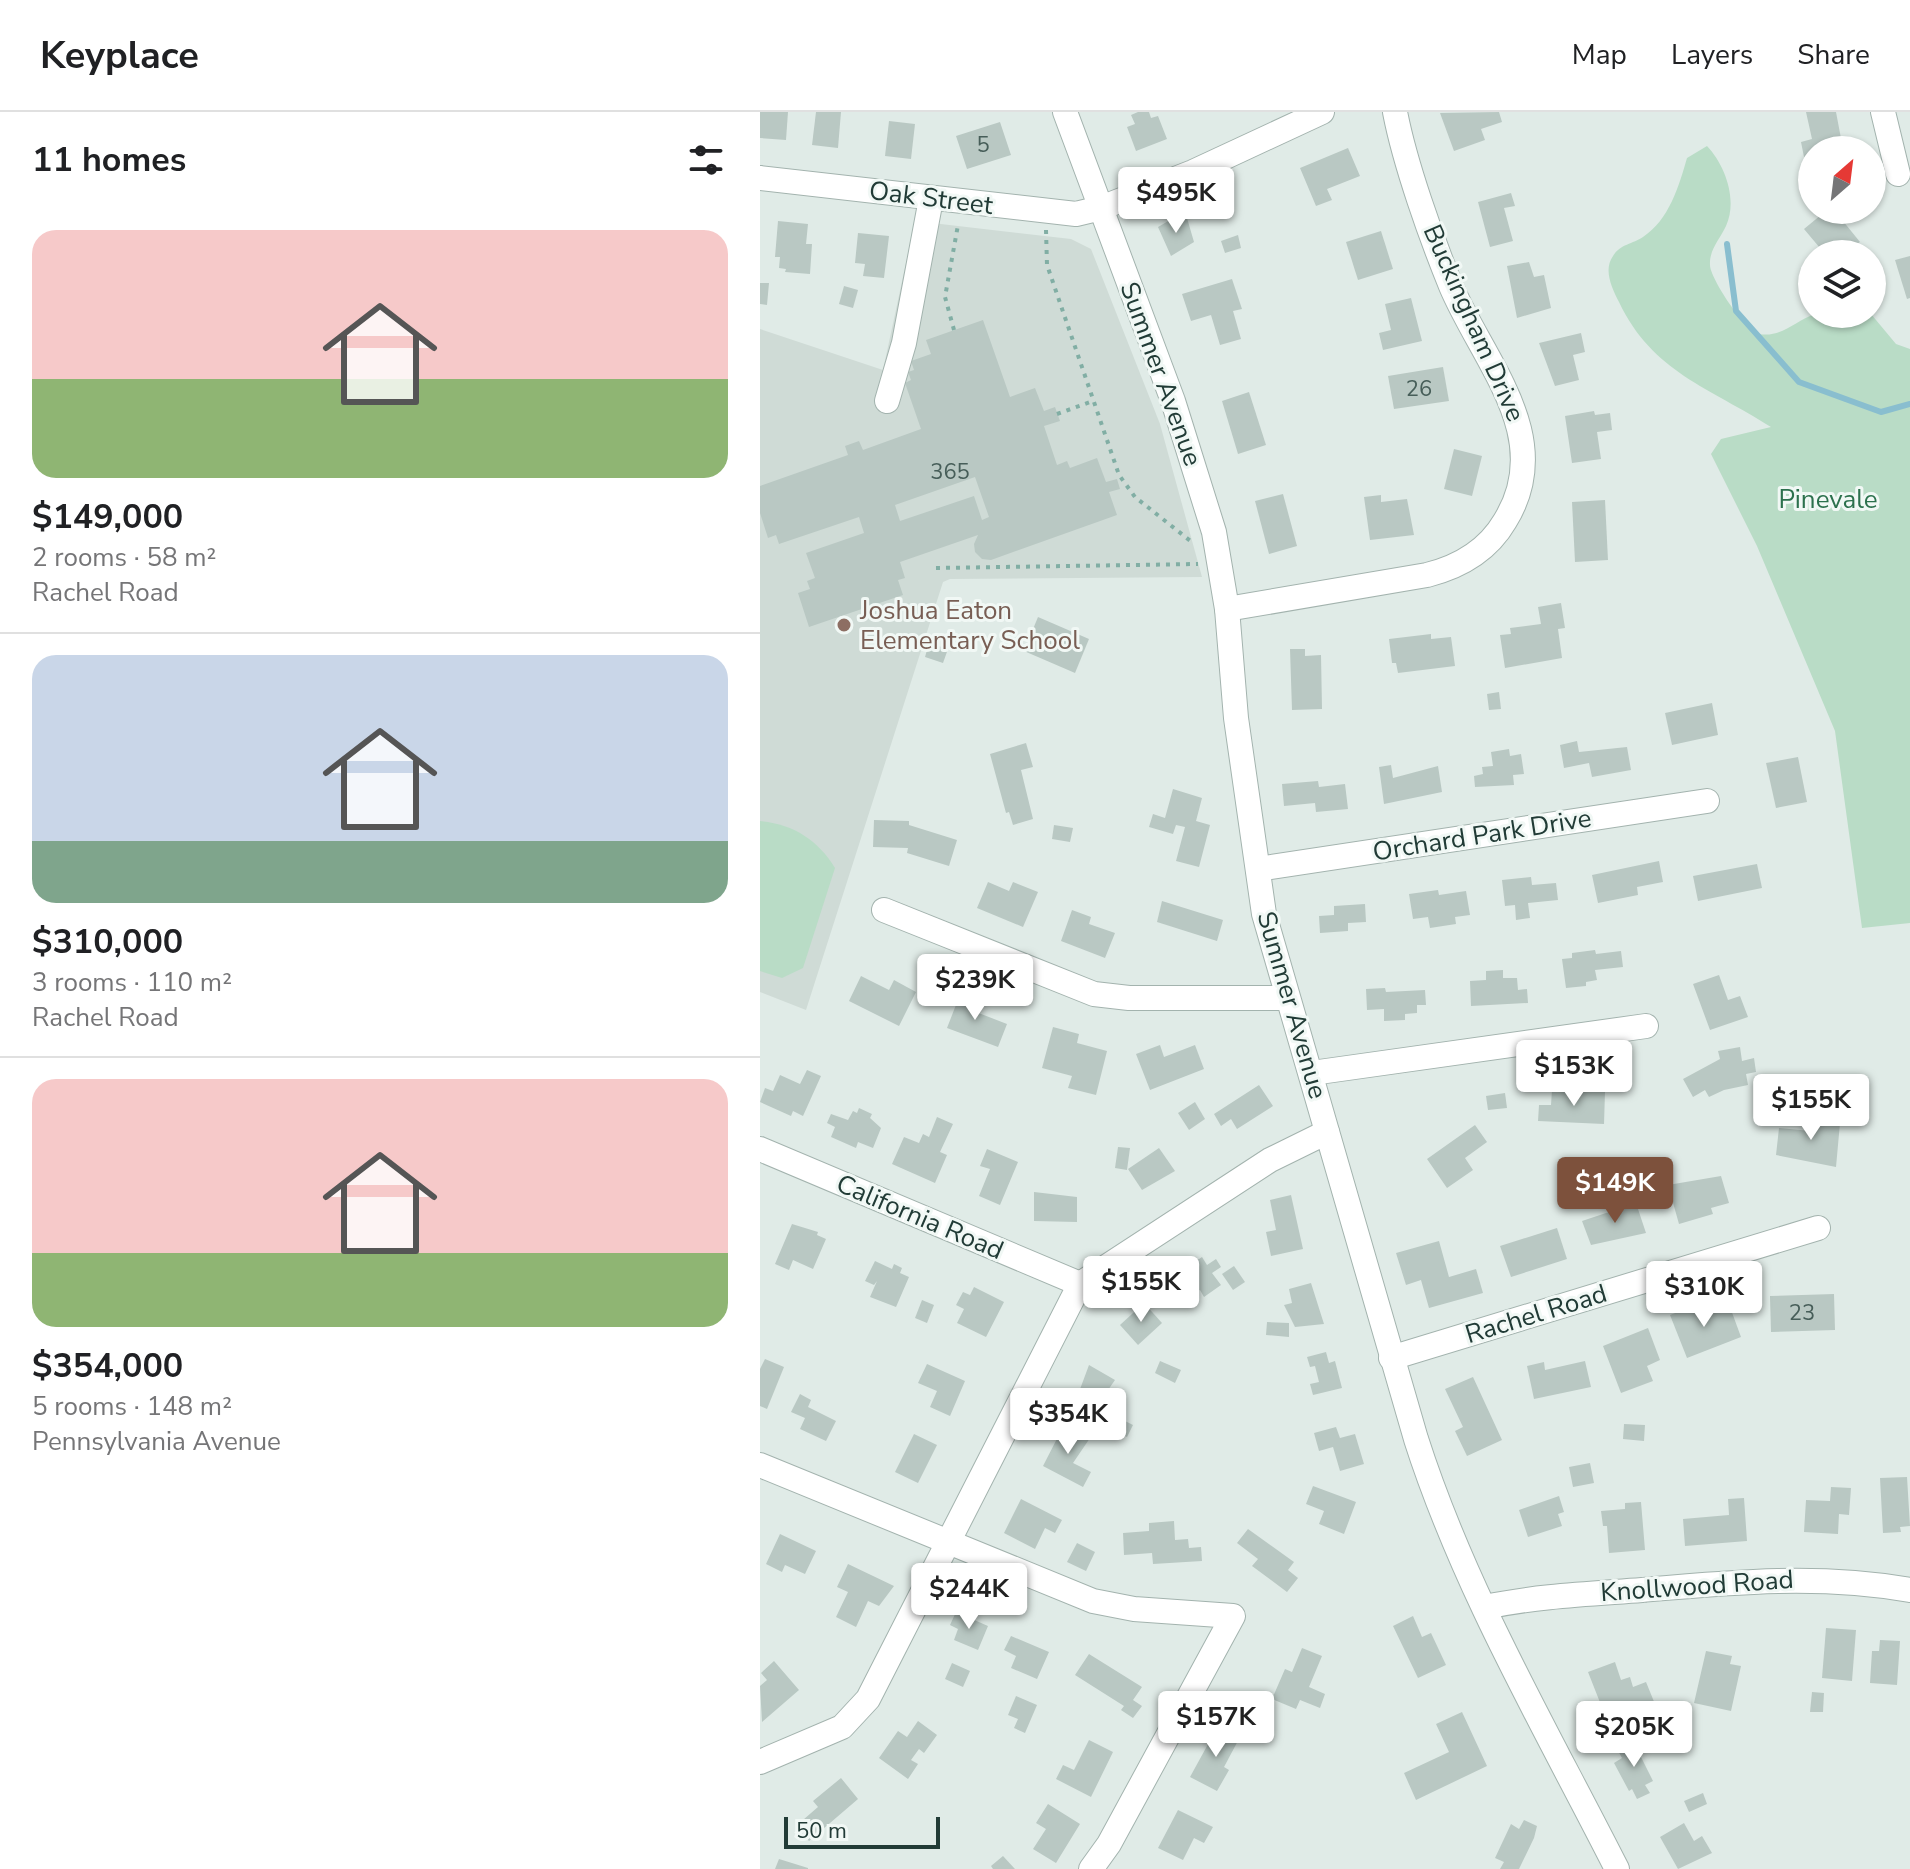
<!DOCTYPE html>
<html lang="en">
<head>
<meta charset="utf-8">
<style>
  :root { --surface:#fff; --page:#f6f6f6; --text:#202124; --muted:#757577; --line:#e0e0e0; --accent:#7d513c }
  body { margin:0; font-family:"Nunito Sans",sans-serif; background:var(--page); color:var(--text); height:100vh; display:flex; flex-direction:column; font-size:30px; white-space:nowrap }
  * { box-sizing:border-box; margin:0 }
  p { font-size:26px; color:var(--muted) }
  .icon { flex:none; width:44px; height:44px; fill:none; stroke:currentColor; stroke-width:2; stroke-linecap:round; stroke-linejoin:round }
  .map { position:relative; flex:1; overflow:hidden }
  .drawer { display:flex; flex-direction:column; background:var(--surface); width:760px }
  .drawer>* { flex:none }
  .needle { width:52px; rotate:28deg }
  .fabs { position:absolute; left:1038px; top:24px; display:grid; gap:16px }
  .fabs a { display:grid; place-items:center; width:88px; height:88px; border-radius:50%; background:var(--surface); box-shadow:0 2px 6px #0004; font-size:40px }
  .scale { position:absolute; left:24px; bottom:20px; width:156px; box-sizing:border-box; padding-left:8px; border:4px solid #213b36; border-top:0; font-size:22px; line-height:28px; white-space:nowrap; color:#213b36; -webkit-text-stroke:6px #f1f8f5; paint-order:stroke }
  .price { position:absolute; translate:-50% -68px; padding:0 18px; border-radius:8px; background:#fff; color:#222; font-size:26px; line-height:52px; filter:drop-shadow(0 2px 4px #0008) }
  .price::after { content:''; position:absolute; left:50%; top:48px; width:24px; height:18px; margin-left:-12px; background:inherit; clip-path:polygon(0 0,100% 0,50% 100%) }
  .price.on { background:var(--accent); color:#fff }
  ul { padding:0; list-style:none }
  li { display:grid; align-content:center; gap:16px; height:424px; padding:0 32px }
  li+li { border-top:2px solid var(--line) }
  li span { display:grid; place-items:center; height:248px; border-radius:24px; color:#555 }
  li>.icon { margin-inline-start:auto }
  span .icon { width:144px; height:144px; fill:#fffc; stroke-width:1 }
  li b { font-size:34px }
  h2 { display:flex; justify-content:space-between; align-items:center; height:96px; padding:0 32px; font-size:34px }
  header { display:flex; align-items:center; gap:48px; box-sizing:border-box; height:112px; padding:0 40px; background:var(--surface); border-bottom:2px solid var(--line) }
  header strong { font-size:38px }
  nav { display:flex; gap:44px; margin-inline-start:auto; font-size:28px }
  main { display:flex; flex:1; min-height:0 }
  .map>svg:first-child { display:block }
  .built { fill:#cfdbd6 }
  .green { fill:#b9dcc6 }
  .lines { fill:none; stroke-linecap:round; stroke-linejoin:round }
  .stream { stroke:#89becf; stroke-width:6 }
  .building { fill:#b9c8c3; fill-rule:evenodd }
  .minor-casing { stroke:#a3b3ae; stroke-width:26 }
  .path { stroke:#81aea4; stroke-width:4; stroke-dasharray:4 6; stroke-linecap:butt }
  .minor { stroke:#fff; stroke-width:24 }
  .education-dot { fill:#8d6e63; stroke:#f1f8f5; stroke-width:3 }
  .labels { text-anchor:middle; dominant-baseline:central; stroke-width:6; stroke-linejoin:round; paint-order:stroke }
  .number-label { font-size:22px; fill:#475e59 }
  .street-label { font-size:26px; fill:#213b36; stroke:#f1f8f5 }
  .park-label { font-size:26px; fill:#2c714d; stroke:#f1f8f5 }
  .education-label { font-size:26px; fill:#785e54; stroke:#f1f8f5; text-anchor:start }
</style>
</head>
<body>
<header>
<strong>Keyplace</strong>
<nav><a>Map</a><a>Layers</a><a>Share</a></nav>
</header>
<main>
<section class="drawer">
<h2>11 homes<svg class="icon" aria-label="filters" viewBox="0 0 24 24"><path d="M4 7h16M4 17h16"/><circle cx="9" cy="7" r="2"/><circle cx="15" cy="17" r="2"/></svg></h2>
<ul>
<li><span style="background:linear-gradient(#f6c9c9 60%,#8fb573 0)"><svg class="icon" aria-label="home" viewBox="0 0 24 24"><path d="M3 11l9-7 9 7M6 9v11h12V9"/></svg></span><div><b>$149,000</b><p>2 rooms · 58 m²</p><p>Rachel Road</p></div></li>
<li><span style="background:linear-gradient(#c9d6e8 75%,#7fa58c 0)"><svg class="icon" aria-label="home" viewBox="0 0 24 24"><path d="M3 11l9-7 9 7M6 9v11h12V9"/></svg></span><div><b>$310,000</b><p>3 rooms · 110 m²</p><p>Rachel Road</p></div></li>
<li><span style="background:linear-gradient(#f6c9c9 70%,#8fb573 0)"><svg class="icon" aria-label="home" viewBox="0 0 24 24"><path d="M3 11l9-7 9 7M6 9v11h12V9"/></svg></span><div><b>$354,000</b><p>5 rooms · 148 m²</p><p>Pennsylvania Avenue</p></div></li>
</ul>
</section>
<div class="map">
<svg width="1150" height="1757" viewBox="0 0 1150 1757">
  <rect width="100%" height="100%" fill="#e0ebe7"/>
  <!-- built -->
  <polygon class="built" points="155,109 311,127 331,137 400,312 442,465 190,467 183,470 46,898 0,880 0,217 123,258"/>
  <!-- green -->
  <g class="green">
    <path d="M947 34C965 53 978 88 966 114 960 127 949 138 950 153 950 166 985 219 999 222 1021 226 1035 209 1055 202 1070 197 1095 202 1111 202L1136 232 1150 237V811L1102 816 1075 619 997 434 951 342 961 327 1011 315C950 276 892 260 859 190 852 176 843 158 853 144 860 132 873 132 883 125 909 108 919 74 927 46Z"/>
    <path d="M0 709C33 712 58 728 75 756L43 856 22 866 0 859Z"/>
  </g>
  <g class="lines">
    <!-- stream -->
    <polyline class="stream" points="967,132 976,199 1039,270 1121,300 1150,292"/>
  </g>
  <!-- building -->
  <g class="building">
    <polygon points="0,0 28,0 26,28 0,26"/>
    <polygon points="56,0 81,0 78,36 52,33"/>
    <polygon points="378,0 389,0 391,6 398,4 407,27 376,39 367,15 375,12 371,3"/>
    <polygon points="739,0 742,10 721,17 725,28 694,39 680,1"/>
    <polygon points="1046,0 1076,0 1083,37 1052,38 1052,43 1044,45 1041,30 1052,27"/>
    <polygon points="129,9 155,12 151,47 125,44"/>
    <polygon points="240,10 251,43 207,57 196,24"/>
    <polygon points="588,36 600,64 567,77 572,88 556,94 540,56"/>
    <polygon points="751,81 755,94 744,96 753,129 730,135 718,90"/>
    <polygon points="1067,98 1074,98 1100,130 1095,133 1102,142 1065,142 1044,117"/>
    <polygon points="417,104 418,109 427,106 434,130 411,144 398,115"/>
    <polygon points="18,109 48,112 46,132 52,132 50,162 25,160 26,157 19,156 20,145 15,145"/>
    <polygon points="621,119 633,157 598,168 586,130"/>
    <polygon points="98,121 129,124 124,166 103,164 105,152 95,151"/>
    <polygon points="478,123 481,136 465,141 461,129"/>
    <polygon points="1150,144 1150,186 1147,187 1135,148"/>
    <polygon points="769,150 774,165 784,163 791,196 757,206 747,154"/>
    <polygon points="472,167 482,197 473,199 481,227 460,233 451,203 431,209 422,182"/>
    <polygon points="0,171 9,171 7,193 0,192"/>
    <polygon points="84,174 98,178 93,196 79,192"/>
    <polygon points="651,186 662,229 623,238 619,221 631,218 625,192"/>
    <path d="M223 208 250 285 275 276 284 299 295 295 300 309 284 314 297 353 307 349 310 356 337 346 346 370 357 367 360 377 349 380 357 403 231 448 222 447 215 440 214 432 218 423 140 450 145 466 138 468 143 483 49 515 38 481 50 477 47 469 55 466 46 441 104 421 99 405 19 432 16 423 8 426 0 401V374L88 343 85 334 99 329 103 338 161 317 145 271 151 268 148 260 154 258 151 249 171 242 166 228ZM215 365 229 405 222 408 214 384 140 409 135 393Z"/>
    <polygon points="821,221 825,240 813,243 819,268 795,274 779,231"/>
    <polygon points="683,255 689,289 634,297 628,264"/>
    <polygon points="489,280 506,333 478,342 462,289"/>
    <polygon points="834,299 835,303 850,301 852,318 837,320 841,347 812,351 805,304"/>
    <polygon points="694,337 722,344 712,384 684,377"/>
    <polygon points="523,382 537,434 509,442 495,389"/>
    <polygon points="621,383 621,390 647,387 654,423 610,428 604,385"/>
    <polygon points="845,388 848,448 815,450 812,390"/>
    <polygon points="801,491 805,516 798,517 802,546 745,556 740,523 751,522 750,516 781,512 778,495"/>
    <polygon points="278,505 329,527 315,561 264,539"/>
    <polygon points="671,522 671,527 691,525 695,554 638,561 636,551 632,551 629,527"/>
    <polygon points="169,531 188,537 183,551 165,545"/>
    <polygon points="530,537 545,537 545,544 561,543 562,597 532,598"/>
    <polygon points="739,580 741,597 729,598 727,582"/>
    <polygon points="952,591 958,623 912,633 905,601"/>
    <polygon points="817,629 819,640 867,635 871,658 832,665 829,651 804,656 800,633"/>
    <polygon points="266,631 273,655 261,658 273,707 253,713 249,700 246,701 230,642"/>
    <polygon points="749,637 750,644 761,642 764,662 753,663 754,673 715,675 714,664 723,662 722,655 733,654 731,640"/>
    <polygon points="1038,645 1047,690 1016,696 1006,651"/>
    <polygon points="631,653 633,666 678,654 682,680 624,692 619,655"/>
    <polygon points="558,669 559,675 585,672 588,697 556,700 555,691 524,694 522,672"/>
    <polygon points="413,677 442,686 436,709 450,713 439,755 416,749 425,715 416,713 413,722 389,715 393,702 405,706"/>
    <polygon points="114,708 149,709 149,713 197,728 189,754 147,741 148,736 113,735"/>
    <polygon points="294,713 313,716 310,730 292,727"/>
    <polygon points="899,749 903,770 877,775 878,783 838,791 832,763"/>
    <polygon points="997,752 1002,776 938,789 933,764"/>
    <polygon points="771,765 772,773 796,771 798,788 768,791 770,806 756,808 755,793 745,794 742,768"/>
    <polygon points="228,770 249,779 253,770 278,780 263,815 217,796"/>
    <polygon points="678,778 679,783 706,779 710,803 695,805 696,812 670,816 668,805 653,807 649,782"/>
    <polygon points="402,789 463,808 457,829 397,810"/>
    <polygon points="605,792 606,810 588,811 588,819 560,821 559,804 574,803 574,794"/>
    <polygon points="312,798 331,805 329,812 355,821 345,846 301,829"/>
    <polygon points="835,838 836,842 861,839 863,855 835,858 837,868 826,870 826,874 806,876 802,847 812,846 812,841"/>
    <polygon points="743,858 743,866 757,866 758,878 767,877 768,891 711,894 710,869 726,868 726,859"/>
    <polygon points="959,863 968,888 980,884 988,905 950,918 933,872"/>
    <polygon points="101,864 129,878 134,868 156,880 139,914 89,889"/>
    <polygon points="625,876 626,880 665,878 666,893 657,893 657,901 645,902 645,908 624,909 624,897 607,898 606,877"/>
    <polygon points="201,880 220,887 216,900 247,912 238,935 187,916"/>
    <polygon points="293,915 319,922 317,931 347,939 336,983 308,976 312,964 282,956"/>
    <polygon points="400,933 404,945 435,933 444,957 390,978 376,942"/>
    <polygon points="980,935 982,949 994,946 996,960 986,962 988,973 964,978 949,985 945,978 933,985 923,967 960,947 958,939"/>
    <polygon points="47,958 61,964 43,1004 33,999 31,1004 0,990 5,976 13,979 20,963 40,972"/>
    <polygon points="499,973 513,994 477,1017 471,1007 461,1014 454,1002"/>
    <polygon points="792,978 845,980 844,1012 778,1009 779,993 791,993"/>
    <polygon points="745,981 747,996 728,998 726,984"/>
    <polygon points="435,990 445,1007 429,1018 418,1001"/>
    <polygon points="99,996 112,1002 110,1006 121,1016 113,1036 98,1030 96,1036 71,1025 75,1015 67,1011 71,1002 88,1008 93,999 97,1001"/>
    <polygon points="1053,1000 1065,1001 1064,1009 1080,1011 1076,1055 1016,1043 1019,1016 1051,1019"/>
    <polygon points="177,1005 193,1012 180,1040 187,1043 175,1071 132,1052 144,1025 159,1031 163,1022 169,1025"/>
    <polygon points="715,1013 727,1030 705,1046 713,1058 687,1076 667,1047"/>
    <polygon points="358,1035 370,1036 367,1058 355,1056"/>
    <polygon points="399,1036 415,1059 382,1078 368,1057"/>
    <polygon points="227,1037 258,1050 240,1093 219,1084 230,1057 220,1054"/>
    <polygon points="961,1064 969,1091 951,1096 953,1102 919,1112 908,1073"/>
    <polygon points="274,1080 317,1085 317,1110 274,1109"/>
    <polygon points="531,1083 543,1137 511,1144 506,1120 516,1118 510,1088"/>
    <polygon points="876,1091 886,1121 831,1133 822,1109"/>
    <polygon points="32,1112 58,1120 57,1123 66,1127 53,1157 33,1148 29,1158 15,1152"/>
    <polygon points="797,1116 807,1147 751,1165 740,1134"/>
    <polygon points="679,1129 689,1165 716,1157 723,1181 669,1196 661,1168 646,1173 636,1141"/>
    <polygon points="442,1145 447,1153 456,1147 461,1155 452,1161 461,1173 444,1185 440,1178 423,1184 413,1170 421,1165 418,1161"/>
    <polygon points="115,1149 132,1157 134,1152 142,1156 140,1161 149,1165 136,1195 110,1185 117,1169 114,1173 105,1169"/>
    <polygon points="474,1154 485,1170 473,1178 462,1162"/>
    <polygon points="551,1171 564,1212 535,1215 524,1193 532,1191 529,1177"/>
    <polygon points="214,1175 244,1190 226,1225 197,1211 204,1197 196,1193 203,1180 210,1183"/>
    <polygon points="1074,1182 1075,1218 1011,1220 1010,1184"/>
    <polygon points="162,1188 174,1193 167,1211 155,1206"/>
    <polygon points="384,1191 402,1211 378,1233 360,1213"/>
    <polygon points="941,1191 946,1204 970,1195 981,1225 927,1246 910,1203"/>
    <polygon points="507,1210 529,1211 529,1225 506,1223"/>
    <polygon points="888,1216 900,1248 887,1254 893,1269 861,1281 843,1234"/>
    <polygon points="566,1240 569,1251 575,1249 582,1276 553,1283 550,1272 559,1270 555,1254 550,1255 547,1245"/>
    <polygon points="5,1247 24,1255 7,1297 0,1294 0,1257"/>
    <polygon points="400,1249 421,1258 415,1271 395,1261"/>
    <polygon points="825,1249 831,1275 774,1287 767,1254 784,1250 785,1258"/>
    <polygon points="167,1252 205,1269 190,1304 170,1295 177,1279 158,1271"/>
    <polygon points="329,1253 355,1268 339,1291 331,1288 328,1294 316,1288"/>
    <polygon points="713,1265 742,1328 707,1344 695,1319 703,1315 685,1277"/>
    <polygon points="40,1282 51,1288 48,1295 76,1309 66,1329 40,1317 45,1306 31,1300"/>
    <polygon points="353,1303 373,1313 367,1325 347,1315"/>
    <polygon points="864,1312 885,1313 884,1329 863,1327"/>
    <polygon points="304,1313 330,1326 313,1351 331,1360 323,1375 283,1354"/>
    <polygon points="576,1315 580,1326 595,1322 604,1352 580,1359 573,1335 559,1339 554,1321"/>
    <polygon points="154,1322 177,1333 158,1371 135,1360"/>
    <polygon points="830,1351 834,1371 813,1375 809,1355"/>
    <polygon points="1147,1365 1150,1414 1140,1415 1141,1420 1123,1421 1120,1366"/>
    <polygon points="553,1374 596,1390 584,1422 559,1412 564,1399 546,1392"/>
    <polygon points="1071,1375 1091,1376 1089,1403 1079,1402 1078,1422 1044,1420 1046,1388 1070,1389"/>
    <polygon points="799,1384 804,1400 798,1402 802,1414 768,1425 759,1398"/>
    <polygon points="984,1386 987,1429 925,1434 923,1407 969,1403 968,1387"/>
    <polygon points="261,1387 302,1408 295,1421 285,1416 275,1437 244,1421"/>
    <polygon points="881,1390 885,1438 849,1441 847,1414 843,1414 841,1399 865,1397 865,1391"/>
    <polygon points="414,1409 415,1428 428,1427 429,1436 441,1435 442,1449 393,1452 392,1441 364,1443 363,1421 389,1419 389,1411"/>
    <polygon points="488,1417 534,1450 528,1458 538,1466 527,1480 492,1454 498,1447 477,1431"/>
    <polygon points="20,1422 56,1439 45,1462 25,1453 22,1460 6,1452"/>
    <polygon points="317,1431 335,1440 326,1459 307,1450"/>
    <polygon points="88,1452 134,1474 119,1494 108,1489 96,1515 76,1505 88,1480 77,1475"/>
    <polygon points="196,1500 228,1514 218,1538 194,1528 198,1517 190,1513"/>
    <polygon points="653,1504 662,1525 671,1521 686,1553 658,1566 633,1514"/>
    <polygon points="1066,1516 1096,1518 1092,1569 1062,1566"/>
    <polygon points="251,1524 289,1540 277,1567 251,1556 256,1544 244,1538"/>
    <polygon points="1120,1528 1140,1529 1137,1573 1110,1571 1112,1539 1119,1539"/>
    <polygon points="542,1536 562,1544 549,1575 565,1582 560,1596 540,1588 536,1597 512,1587 525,1557 532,1560"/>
    <polygon points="946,1539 972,1544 970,1552 981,1554 971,1599 934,1591"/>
    <polygon points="329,1542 382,1575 373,1588 382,1594 373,1606 361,1598 364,1594 315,1563"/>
    <polygon points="14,1549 39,1578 2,1610 0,1574 7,1568 1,1561"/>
    <polygon points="855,1550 861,1568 870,1565 873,1575 886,1570 897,1597 875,1606 873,1600 867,1602 864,1593 852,1597 849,1590 841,1593 828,1560"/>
    <polygon points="192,1551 210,1559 203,1575 185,1567"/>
    <polygon points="1052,1580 1064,1581 1063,1600 1050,1600"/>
    <polygon points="256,1584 277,1593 265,1621 254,1616 258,1607 248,1603"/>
    <polygon points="702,1600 727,1654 656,1688 644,1661 689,1640 676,1612"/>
    <polygon points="158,1609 177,1623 164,1641 159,1637 151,1648 158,1652 148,1667 119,1646 138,1619 147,1625"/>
    <polygon points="458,1614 480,1625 464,1655 469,1658 457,1679 430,1665"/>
    <polygon points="878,1626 884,1639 879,1641 893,1669 885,1673 890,1681 877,1687 872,1677 869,1679 854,1651 862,1646 857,1637"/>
    <polygon points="329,1628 353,1640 331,1685 296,1667 303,1653 314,1658"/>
    <polygon points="81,1666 98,1687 49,1729 36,1714 58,1695 53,1689"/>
    <polygon points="943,1681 947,1692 929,1700 924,1689"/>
    <polygon points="288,1692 320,1712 296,1751 273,1737 286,1717 276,1711"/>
    <polygon points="418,1698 453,1715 444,1731 434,1726 423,1748 398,1736"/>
    <polygon points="764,1708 777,1714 774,1726 759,1757 740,1757 744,1750 735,1746 751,1712 759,1717"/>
    <polygon points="924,1711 934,1729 942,1724 952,1741 918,1757 900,1725"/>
    <polygon points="243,1744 255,1757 233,1757 231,1754"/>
    <polygon points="19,1747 48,1756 48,1757 15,1757"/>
  </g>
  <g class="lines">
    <!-- minor casing -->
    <g class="minor-casing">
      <g id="minor">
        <path d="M305 0 413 289 454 420 467 497 476 606 504 802 656 1327C704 1477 786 1617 857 1757"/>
        <polyline points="1123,0 1138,62"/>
        <polyline points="0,66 316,102 341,96 433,60 562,0"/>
        <polyline points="127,289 144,231 171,87"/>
        <path d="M467 497 667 463C699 455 728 438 745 409 797 325 723 250 691 174 671 125 645 52 635 0"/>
        <polyline points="498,757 947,689"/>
        <polyline points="124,798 334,882 369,886 527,886"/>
        <polyline points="552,961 886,914"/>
        <polyline points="0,1037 320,1172"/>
        <polyline points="631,1246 1058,1116"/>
        <polyline points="0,1353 333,1489 374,1497 473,1504 349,1732 331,1757"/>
        <path d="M725 1495C777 1484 829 1482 882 1478 973 1470 1060 1462 1150 1478"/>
        <polyline points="0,1650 82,1615 108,1587 320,1172 510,1048 567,1020"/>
      </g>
    </g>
    <!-- path -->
    <g class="path">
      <polyline points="286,118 287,153 359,363 375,385 433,431"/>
      <polyline points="194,218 185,185 198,113"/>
      <polyline points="297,302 333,289"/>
      <polyline points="176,456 438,452"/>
    </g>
    <!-- minor -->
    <use href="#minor" class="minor"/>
  </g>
  <!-- markers -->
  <circle class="education-dot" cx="84" cy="513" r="8"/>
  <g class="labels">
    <!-- number labels -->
    <g class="number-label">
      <text x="223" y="33">5</text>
      <text x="659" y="277">26</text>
      <text x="190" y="360">365</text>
      <text x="1042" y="1201">23</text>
    </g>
    <!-- street labels -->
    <g class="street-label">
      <text transform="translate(171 86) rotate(7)">Oak Street</text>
      <text transform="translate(714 211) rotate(66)">Buckingham Drive</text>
      <text transform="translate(401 262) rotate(70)">Summer Avenue</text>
      <text transform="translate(722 723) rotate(-9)">Orchard Park Drive</text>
      <text transform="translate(532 893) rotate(74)">Summer Avenue</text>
      <text transform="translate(160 1105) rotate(23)">California Road</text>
      <text transform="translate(776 1202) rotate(-17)">Rachel Road</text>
      <text transform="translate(937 1474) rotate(-4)">Knollwood Road</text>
    </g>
    <!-- park labels -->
    <g class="park-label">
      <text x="1068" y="387">Pinevale</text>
    </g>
    <!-- education labels -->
    <g class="education-label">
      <text x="100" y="498">Joshua Eaton<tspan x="100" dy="30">Elementary School</tspan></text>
    </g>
  </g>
</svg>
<div class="fabs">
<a><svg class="needle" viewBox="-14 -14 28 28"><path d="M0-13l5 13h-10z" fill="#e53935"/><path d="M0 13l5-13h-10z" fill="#757577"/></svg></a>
<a><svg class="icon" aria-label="layers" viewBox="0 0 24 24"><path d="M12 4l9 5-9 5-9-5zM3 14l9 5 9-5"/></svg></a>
</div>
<div class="scale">50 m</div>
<b class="price" style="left:416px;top:123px">$495K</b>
<b class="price" style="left:215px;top:910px">$239K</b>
<b class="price" style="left:814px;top:996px">$153K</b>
<b class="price" style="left:1051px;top:1030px">$155K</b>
<b class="price on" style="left:855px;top:1113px">$149K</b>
<b class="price" style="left:381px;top:1212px">$155K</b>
<b class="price" style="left:944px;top:1217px">$310K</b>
<b class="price" style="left:308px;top:1344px">$354K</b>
<b class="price" style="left:209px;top:1519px">$244K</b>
<b class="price" style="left:456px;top:1647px">$157K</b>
<b class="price" style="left:874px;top:1657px">$205K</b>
</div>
</main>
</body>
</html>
